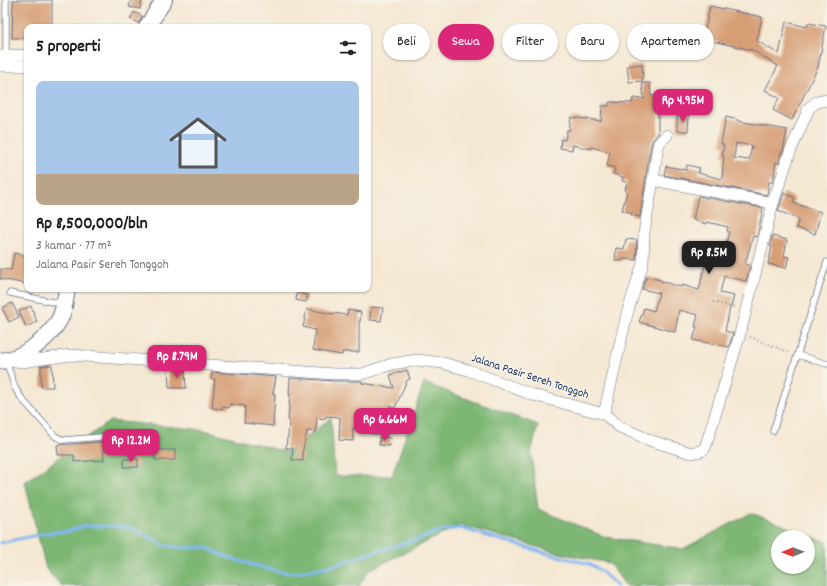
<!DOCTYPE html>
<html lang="id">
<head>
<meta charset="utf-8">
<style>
  :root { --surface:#fff; --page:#f2f2f2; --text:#202124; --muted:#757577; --line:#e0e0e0; --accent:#db2777 }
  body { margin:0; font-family:Dekko,sans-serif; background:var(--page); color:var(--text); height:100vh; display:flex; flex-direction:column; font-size:15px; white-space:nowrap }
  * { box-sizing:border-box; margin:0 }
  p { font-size:13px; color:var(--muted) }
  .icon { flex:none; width:22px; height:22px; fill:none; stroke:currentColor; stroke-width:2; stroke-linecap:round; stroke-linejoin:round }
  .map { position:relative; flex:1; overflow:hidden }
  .side { position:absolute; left:24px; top:24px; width:347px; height:268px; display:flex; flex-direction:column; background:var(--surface); border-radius:8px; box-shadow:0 1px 3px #0004 }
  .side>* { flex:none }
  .banner { position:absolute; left:383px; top:24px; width:380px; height:36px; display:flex; gap:8px }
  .needle { width:26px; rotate:269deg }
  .tools { position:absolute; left:771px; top:530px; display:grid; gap:8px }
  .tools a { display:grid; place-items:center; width:44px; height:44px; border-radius:50%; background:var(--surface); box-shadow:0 1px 3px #0004; font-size:20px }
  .price { position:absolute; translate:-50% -34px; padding:0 9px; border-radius:8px; background:var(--accent); color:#fff; font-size:13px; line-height:26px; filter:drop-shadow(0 1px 2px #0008) }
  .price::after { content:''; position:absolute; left:50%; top:24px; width:12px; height:9px; margin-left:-6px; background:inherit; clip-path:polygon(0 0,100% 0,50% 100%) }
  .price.active { background:#222; color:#fff }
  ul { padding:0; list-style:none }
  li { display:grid; align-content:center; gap:8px; height:212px; padding:0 12px }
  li+li { border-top:1px solid var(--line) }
  li span { display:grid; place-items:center; height:124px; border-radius:8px; color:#555 }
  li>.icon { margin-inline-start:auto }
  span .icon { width:72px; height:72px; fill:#fffc; stroke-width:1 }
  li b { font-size:17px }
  h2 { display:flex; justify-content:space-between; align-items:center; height:48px; padding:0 12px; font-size:17px }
  .tag { padding:0 14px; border-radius:18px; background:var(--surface); box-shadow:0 1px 3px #0004; font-size:14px; line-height:36px }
  .tag.active { background:var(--accent); color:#fff }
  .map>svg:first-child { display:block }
  .forest { fill:#7eb774; stroke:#4c7369; fill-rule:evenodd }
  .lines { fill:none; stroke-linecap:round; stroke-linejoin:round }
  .stream { stroke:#83baf3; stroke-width:3 }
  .building { fill:#d79f76; fill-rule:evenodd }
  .lane-casing { stroke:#677087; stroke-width:7 }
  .street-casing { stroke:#677087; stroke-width:12 }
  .secondary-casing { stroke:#677087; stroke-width:18 }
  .path { stroke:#677087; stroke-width:1.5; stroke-dasharray:1 3; stroke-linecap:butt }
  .lane { stroke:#fff; stroke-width:5.5 }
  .street { stroke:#fff; stroke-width:11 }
  .secondary { stroke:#fff; stroke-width:16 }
  .labels { text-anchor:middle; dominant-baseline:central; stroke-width:3.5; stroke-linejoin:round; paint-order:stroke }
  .street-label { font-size:12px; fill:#1b2f5e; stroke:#f7f3e8 }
</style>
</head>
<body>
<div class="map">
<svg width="827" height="586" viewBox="0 0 827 586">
  <rect width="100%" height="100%" fill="#f7f3e8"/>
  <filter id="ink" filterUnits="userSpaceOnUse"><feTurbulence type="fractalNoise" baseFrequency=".025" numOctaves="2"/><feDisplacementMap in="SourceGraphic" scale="8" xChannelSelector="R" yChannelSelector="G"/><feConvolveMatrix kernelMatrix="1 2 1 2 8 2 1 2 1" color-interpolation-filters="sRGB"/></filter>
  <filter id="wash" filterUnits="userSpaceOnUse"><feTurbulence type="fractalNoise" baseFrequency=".012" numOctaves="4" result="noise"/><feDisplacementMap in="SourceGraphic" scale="16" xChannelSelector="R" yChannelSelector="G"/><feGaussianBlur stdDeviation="0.9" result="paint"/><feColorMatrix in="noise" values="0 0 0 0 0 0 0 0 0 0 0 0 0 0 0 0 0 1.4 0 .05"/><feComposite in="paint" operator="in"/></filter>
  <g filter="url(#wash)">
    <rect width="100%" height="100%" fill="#f5e8d3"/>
    <!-- forest -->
    <path class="forest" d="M424 383 538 425 531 453 538 509 605 537 683 549 751 513 827 542V586H626L609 563 555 552 461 525 369 570 359 586H62L46 569 25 482 110 421 204 430 287 452 331 418 335 476H392ZM778 537H808V567H778Z"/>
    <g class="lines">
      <!-- stream -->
      <polyline class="stream" points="0,543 47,533 70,531 84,526 118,526 132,528 166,546 187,548 202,547 209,549 230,558 254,565 277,571 292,573 335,565 374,552 419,539 440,531 460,528 542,552 589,564 600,570 617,586"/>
    </g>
    <g id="blocks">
      <!-- building -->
      <g class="building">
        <polygon points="13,0 52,0 52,27 27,27 27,38 12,38"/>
        <polygon points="131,0 142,0 140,9 129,7"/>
        <polygon points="710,6 762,17 757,41 779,54 786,22 807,27 808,23 826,26 818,67 792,120 773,110 779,98 765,90 778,66 752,50 703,39"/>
        <polygon points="134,12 142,16 139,23 130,19"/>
        <polygon points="642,64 643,81 629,82 627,66"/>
        <polygon points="642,83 650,83 651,96 663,95 664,103 658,103 658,134 652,141 650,150 640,217 631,215 632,213 622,210 627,192 625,191 627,182 622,181 623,177 613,174 615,168 607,166 610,152 591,147 591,149 573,145 572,150 560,148 561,139 565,140 567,130 569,131 571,117 601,121 602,106 609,106 609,102 632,103 633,98 644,99"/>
        <polygon points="677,114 689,115 688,131 677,131"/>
        <path d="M726 117 738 120V121L787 130 783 151V152H781L779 163 776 162 773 182H769L767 195 664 175 666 166 686 170 687 165 700 168 698 173 722 179 724 156H722L724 145 721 144ZM736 143 752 146 749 160 734 158Z"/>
        <polygon points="784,193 795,198 793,203 821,212 815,234 796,228 799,219 778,211"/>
        <polygon points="698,196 763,208 757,237 753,236 745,264 750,265 746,281 724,276 720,293 734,296 731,307 730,307 725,331 733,333 729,347 693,340 697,327 695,327 698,315 679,310 675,332 639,322 644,308 654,311 659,293 642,289 646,277 661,280 661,281 681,287 682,285 699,290 705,264 710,265 715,248 724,251 729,232 727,231 728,227 707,222 706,224 693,220"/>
        <polygon points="772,236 787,240 784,256 789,257 786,268 768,264 772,247 770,246"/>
        <polygon points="626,239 637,240 636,260 623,259 622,261 615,261 616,248 624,249"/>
        <polygon points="14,253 27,256 27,284 0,279 0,269 11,270"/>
        <polygon points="297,293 308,295 306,302 296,300"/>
        <polygon points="12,303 19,317 9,322 2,308"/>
        <polygon points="31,306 37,322 26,327 19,311"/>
        <polygon points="371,307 383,308 381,321 370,320"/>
        <polygon points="307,309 333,314 333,313 347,315 348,310 361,312 360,322 359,321 359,352 342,352 342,355 313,350 315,330 303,327"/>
        <polygon points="52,365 53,387 41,387 41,366"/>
        <polygon points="168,369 185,370 186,388 169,388"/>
        <polygon points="407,370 410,379 407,380 395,408 390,406 387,436 368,433 368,429 353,428 353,441 339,440 340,417 326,416 325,419 317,418 316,432 307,431 302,454 303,454 303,461 292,460 293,448 286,448 287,438 288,438 289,420 288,420 290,394 289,394 290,378 334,381 362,381 362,383 394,388 390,375"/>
        <polygon points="212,372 276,377 273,394 275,394 273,426 244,423 245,406 230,404 229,408 222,407 222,409 212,408 215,379 211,379"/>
        <polygon points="380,437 391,438 390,446 379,445"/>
        <polygon points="103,442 104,460 74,462 74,455 58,455 57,445"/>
        <polygon points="154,450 175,450 175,460 155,460"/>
        <rect x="124" y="459" width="14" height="8"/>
      </g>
    </g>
  </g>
  <g filter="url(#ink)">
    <use href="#blocks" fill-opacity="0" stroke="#677087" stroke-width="1"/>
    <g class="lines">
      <!-- lane casing -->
      <g class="lane-casing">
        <g id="lane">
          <polyline points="6,56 6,0"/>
          <polyline points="10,293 62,304"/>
          <polyline points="798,355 827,364"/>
          <polyline points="6,361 15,388 22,399 55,436 63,440 102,437"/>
          <polyline points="773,431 827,262"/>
        </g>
      </g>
      <!-- street casing -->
      <g class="street-casing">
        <g id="street">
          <polyline points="0,56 27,55"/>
          <polyline points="0,66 27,66"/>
          <polyline points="667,135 659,143 657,152 653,180 773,203"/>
          <polyline points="11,360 22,362 71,355 334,374 362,374 392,364 417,360 443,363 468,370 533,395 604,414 620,427 652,441 691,453 701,451 705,448 740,334 773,203 790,152 809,108 817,102 827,100"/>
          <polyline points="604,414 627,314 643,263 644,233 653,180"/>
        </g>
      </g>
      <!-- secondary casing -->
      <g class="secondary-casing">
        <g id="secondary">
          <polyline points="147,27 164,0"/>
          <path d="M0 361C21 360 47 340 58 322 64 313 65 300 67 289"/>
        </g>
      </g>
      <!-- path -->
      <g class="path">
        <polyline points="713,302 736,308"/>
        <polyline points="750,337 791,353"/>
      </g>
      <!-- lane -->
      <use href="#lane" class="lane"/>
      <!-- street -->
      <use href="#street" class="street"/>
      <!-- secondary -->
      <use href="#secondary" class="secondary"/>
    </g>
  </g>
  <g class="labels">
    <!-- street labels -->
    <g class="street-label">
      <text transform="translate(530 377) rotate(18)">Jalana Pasir Sereh Tonggoh</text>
    </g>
  </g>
</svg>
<div class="tools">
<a><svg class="needle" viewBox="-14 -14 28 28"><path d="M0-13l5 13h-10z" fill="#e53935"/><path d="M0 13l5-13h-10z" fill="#757577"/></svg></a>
</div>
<b class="price" style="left:683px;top:123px">Rp 4.95M</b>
<b class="price active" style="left:709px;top:275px">Rp 8.5M</b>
<b class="price" style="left:177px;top:379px">Rp 8.79M</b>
<b class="price" style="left:385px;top:442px">Rp 6.66M</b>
<b class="price" style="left:131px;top:463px">Rp 12.2M</b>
<div class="banner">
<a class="tag">Beli</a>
<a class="tag active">Sewa</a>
<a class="tag">Filter</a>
<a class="tag">Baru</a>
<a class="tag">Apartemen</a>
</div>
<section class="side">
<h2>5 properti<svg class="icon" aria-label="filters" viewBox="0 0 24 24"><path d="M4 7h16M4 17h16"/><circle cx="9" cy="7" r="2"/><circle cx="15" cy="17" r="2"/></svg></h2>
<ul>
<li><span style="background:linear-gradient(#a9c7e8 75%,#b9a48a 0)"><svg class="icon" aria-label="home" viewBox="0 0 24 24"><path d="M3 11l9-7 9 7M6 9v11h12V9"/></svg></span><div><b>Rp 8,500,000/bln</b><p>3 kamar · 77 m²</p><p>Jalana Pasir Sereh Tonggoh</p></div></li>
</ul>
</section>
</div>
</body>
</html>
